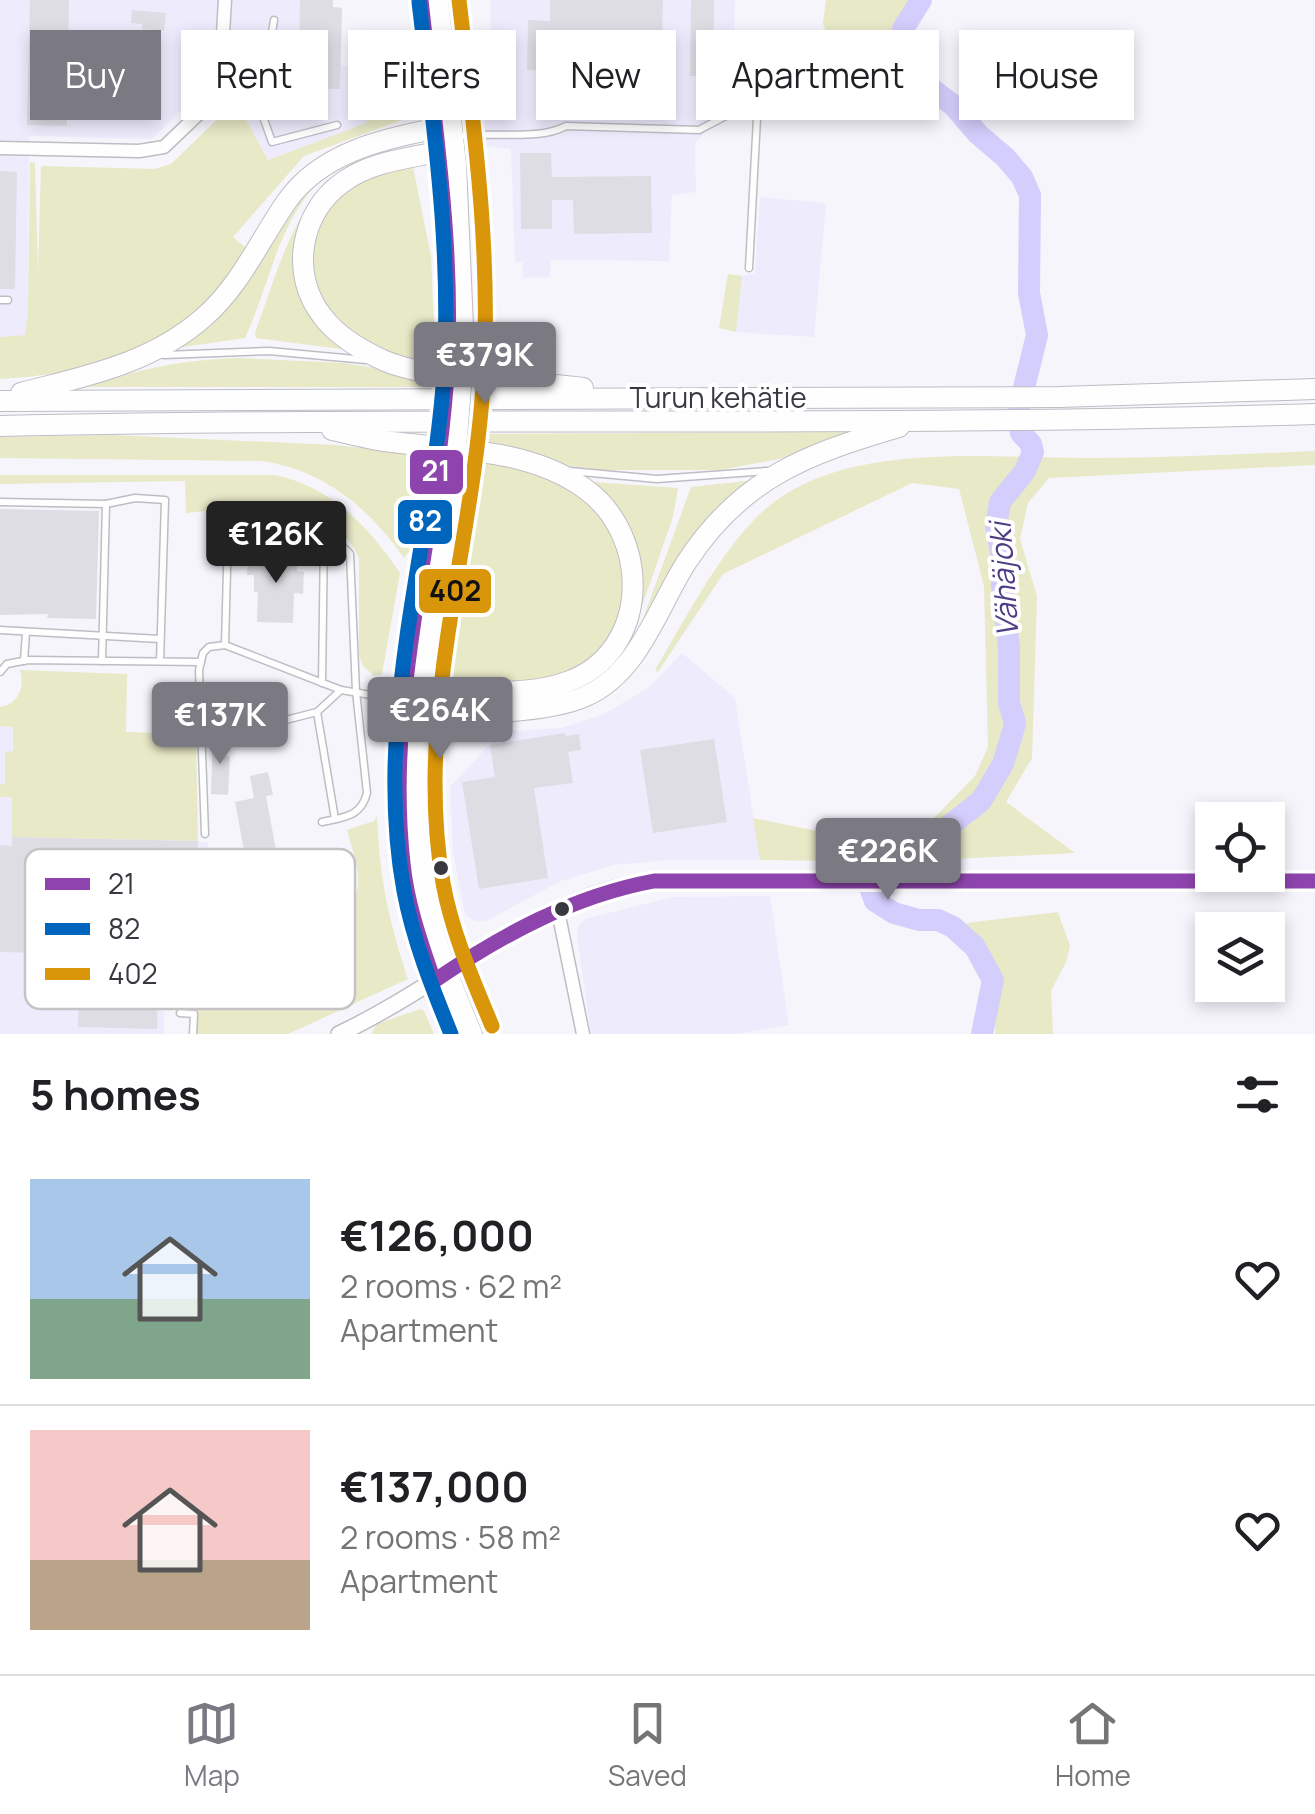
<!DOCTYPE html>
<html lang="en">
<head>
<meta charset="utf-8">
<style>
  :root { --surface:#fff; --page:#f6f6f6; --text:#202124; --muted:#757577; --line:#e0e0e0; --accent:#7b7a82 }
  body { margin:0; font-family:Manrope,sans-serif; background:var(--page); color:var(--text); height:100vh; display:flex; flex-direction:column; font-size:38px; white-space:nowrap }
  * { box-sizing:border-box; margin:0 }
  p { font-size:32px; color:var(--muted) }
  .icon { flex:none; width:55px; height:55px; fill:none; stroke:currentColor; stroke-width:2; stroke-linecap:round; stroke-linejoin:round }
  .map { position:relative; height:1034px; overflow:hidden }
  .sheet { display:flex; flex-direction:column; background:var(--surface); flex:1 }
  .sheet>* { flex:none }
  .hud { position:absolute; left:30px; top:30px; width:1255px; height:90px; display:flex; gap:20px }
  .controls { position:absolute; left:1195px; top:802px; display:grid; gap:20px }
  .controls a { display:grid; place-items:center; width:90px; height:90px; border-radius:0px; background:var(--surface); box-shadow:0 5px 15px #0003; font-size:50px }
  .price { position:absolute; translate:-50% -85px; padding:0 22px; border-radius:10px; background:var(--accent); color:#fff; font-size:32px; line-height:65px; filter:drop-shadow(0 2px 5px #0008) }
  .price::after { content:''; position:absolute; left:50%; top:60px; width:30px; height:22px; margin-left:-15px; background:inherit; clip-path:polygon(0 0,100% 0,50% 100%) }
  .price.on { background:#222; color:#fff }
  ul { padding:0; list-style:none }
  li { display:flex; align-items:center; gap:30px; height:250px; padding:0 30px }
  li+li { border-top:2px solid var(--line) }
  li span { display:grid; place-items:center; flex:none; width:280px; height:200px; border-radius:0px; color:#555 }
  li>.icon { margin-inline-start:auto }
  span .icon { width:120px; height:120px; fill:#fffc; stroke-width:1 }
  li b { font-size:42px }
  h2 { display:flex; justify-content:space-between; align-items:center; height:120px; padding:0 30px; font-size:42px }
  .pill { padding:0 35px; border-radius:0px; background:var(--surface); box-shadow:0 5px 15px #0003; font-size:35px; line-height:90px }
  .pill.on { background:var(--accent); color:#fff }
  .menu { display:flex; justify-content:space-around; align-items:center; height:140px; border-top:2px solid var(--line); background:var(--surface); font-size:28px; color:var(--muted) }
  .menu a { display:grid; justify-items:center; gap:5px }
  .menu .on { color:var(--accent) }
  .map>svg:first-child { display:block }
  .built { fill:#eeecfc }
  .green { fill:#e8e9c7 }
  .lines { fill:none; stroke-linecap:round; stroke-linejoin:round }
  .river { stroke:#d4cefc; stroke-width:22 }
  .building { fill:#dedde4 }
  .service-casing { stroke:#bebdc4; stroke-width:9 }
  .minor-casing { stroke:#bebdc4; stroke-width:15 }
  .tertiary-casing { stroke:#bebdc4; stroke-width:18 }
  .secondary-casing { stroke:#bebdc4; stroke-width:20 }
  .trunk-casing { stroke:#bebdc4; stroke-width:22 }
  .service { stroke:#fefeff; stroke-width:6 }
  .minor { stroke:#fefeff; stroke-width:12 }
  .tertiary { stroke:#fefeff; stroke-width:15 }
  .secondary { stroke:#fefeff; stroke-width:18 }
  .trunk { stroke:#fefeff; stroke-width:20 }
  .secondary-bridge-casing { stroke:#bebdc4; stroke-width:20; stroke-linecap:butt }
  .secondary-bridge { stroke:#fefeff; stroke-width:18 }
  .bus-1-casing { stroke:#fff; stroke-width:22 }
  .bus-2-casing { stroke:#fff; stroke-width:22 }
  .bus-3-casing { stroke:#fff; stroke-width:22 }
  .bus-1 { stroke:#8e44ad; stroke-width:15 }
  .bus-2 { stroke:#0065bd; stroke-width:15 }
  .bus-3 { stroke:#da960a; stroke-width:15 }
  .bus-dot { fill:#393840; stroke:#fff; stroke-width:4 }
  .labels { text-anchor:middle; dominant-baseline:central; stroke-width:8; stroke-linejoin:round; paint-order:stroke }
  .street-label { font-size:28px; fill:#393840; stroke:#fff }
  .water-label { font-size:30px; font-style:italic; fill:#4e3d87; stroke:#fff }
  .key { fill:#fff; stroke:#c4c3c6; stroke-width:2.5 }
  .key-label { font-size:28px; fill:#393840 }
  .line-badge { stroke:#fff; stroke-width:4 }
  .badge-label { font-size:28px; text-anchor:middle; font-weight:bold; fill:#fff }
  .pale-badge-label { font-size:28px; text-anchor:middle; font-weight:bold; fill:#111 }
</style>
</head>
<body>
<div class="map">
<svg width="1315" height="1034" viewBox="0 0 1315 1034">
  <rect width="100%" height="100%" fill="#f6f5fc"/>
  <!-- built -->
  <g class="built">
    <polygon points="0,0 333,0 333,7 342,8 340,65 392,70 366,123 268,160 236,101 207,85 152,139 29,136 28,309 25,335 0,337"/>
    <polygon points="491,0 735,0 733,103 695,143 696,192 672,195 669,261 551,260 550,277 523,278 523,263 515,262 511,149 482,146 489,70"/>
    <polygon points="760,197 826,203 814,337 736,332 742,276 755,273"/>
    <polygon points="682,653 735,698 760,860 669,860 613,865 561,881 488,920 476,922 465,915 453,853 450,787 501,732 561,728 602,715 648,688"/>
    <polygon points="0,715 13,715 12,837 208,842 207,899 197,900 194,941 166,941 164,1034 0,1034"/>
    <polygon points="770,896 789,1025 737,1034 591,1034 577,936 578,927 585,919 673,897"/>
  </g>
  <!-- green -->
  <g class="green">
    <polygon points="826,0 911,0 890,52 829,39 823,24"/>
    <path d="M403 46 402 120 304 156 233 237 248 250C186 343 109 373 0 379V337L25 335 28 309 30 162 35 163 38 273 41 166 155 169 171 164 236 101 268 160 366 123Z"/>
    <polygon points="413,167 431,256 435,349 433,363 386,353 347,334 321,303 308,266 320,219 339,195 376,174"/>
    <path d="M324 175C275 227 273 277 245 338L176 348 294 203Z"/>
    <path d="M327 181 329 184 294 258 348 350 256 338 255 333C275 278 288 225 327 181Z"/>
    <polygon points="728,274 742,276 736,332 719,328"/>
    <path d="M239 358 343 363 436 377 435 387H87C143 368 180 360 239 358Z"/>
    <polygon points="858,432 789,457 721,470 605,470 562,465 469,443 470,434"/>
    <path d="M113 435 335 445 428 455 412 548 404 558C369 508 324 470 262 461L0 458V437Z"/>
    <path d="M1315 451V465L1049 478 1028 503 1020 539 1037 596 1032 758 1006 802 1075 853 892 862 760 860 753 818 847 837 928 824 975 776 988 747 984 586 959 489 912 483 723 574 658 672 655 670C685 620 720 551 762 512 842 438 993 459 1094 458 1167 458 1241 454 1315 451Z"/>
    <path d="M468 457 495 460 561 479 614 524 628 597 603 650 563 676 509 683 454 680C438 673 434 659 434 642Z"/>
    <path d="M0 475H274C331 486 369 527 400 573L382 674 374 676 363 666 359 655V558C337 499 236 507 186 513L185 481 0 484Z"/>
    <polygon points="754,480 640,627 691,487"/>
    <polygon points="593,482 678,488 673,517 642,606 639,605 641,570 636,545"/>
    <path d="M20 670 127 674 126 732 196 734 198 841 12 837V797H0V784H5V752L13 751V727L0 726V707C19 704 25 687 20 670Z"/>
    <path d="M377 816C380 880 388 918 408 979L288 1034H190L197 899 335 918C371 894 357 867 347 830L374 821Z"/>
    <polygon points="1058,912 1070,946 1066,962 1051,991 1053,1034 995,1034 997,967 966,923"/>
    <polygon points="420,1009 424,1011 434,1034 371,1034 377,1024"/>
  </g>
  <g class="lines">
    <!-- river -->
    <polyline class="river" points="921,0 903,29 898,55 915,76 954,106 978,134 1005,157 1022,177 1030,195 1029,293 1037,335 1017,416 1021,433 1031,444 1033,452 1025,471 1000,502 996,526 1004,567 1002,585 1009,648 1009,703 1015,723 1013,731 1003,764 981,801 931,840 885,856 875,866 869,885 875,901 894,913 919,920 938,920 953,927 975,947 993,980 982,1034"/>
  </g>
  <!-- building -->
  <g class="building">
    <polygon points="30,0 69,0 67,126 27,125"/>
    <polygon points="300,0 333,0 333,7 342,8 340,89 298,88"/>
    <polygon points="550,0 663,0 661,73 527,70 528,20 550,21"/>
    <polygon points="691,0 714,0 713,76 690,76"/>
    <polygon points="132,10 166,13 164,31 142,29 142,24 131,23"/>
    <polygon points="520,153 551,153 552,177 651,176 652,233 574,234 573,200 552,200 552,229 521,229"/>
    <polygon points="0,171 17,172 15,289 0,289"/>
    <polygon points="0,509 99,511 96,619 47,618 48,614 0,615"/>
    <polygon points="255,554 298,555 297,571 304,572 303,594 294,593 293,623 257,622 258,592 254,592 254,575 247,575 248,559 255,559"/>
    <polygon points="213,730 223,733 222,756 230,756 228,795 211,794"/>
    <polygon points="565,733 566,736 579,734 581,750 568,752 573,783 534,788 548,878 479,889 462,782 495,777 490,745"/>
    <polygon points="714,739 727,822 653,833 640,750"/>
    <polygon points="268,772 273,795 266,796 279,866 269,868 273,885 262,887 259,870 248,872 235,802 254,798 250,776"/>
    <polygon points="12,837 198,841 196,882 122,880 121,885 62,884 62,891 49,890 47,953 0,952 0,845 12,846"/>
    <polygon points="80,905 160,907 159,949 189,950 189,975 158,975 157,1029 78,1027"/>
  </g>
  <g class="lines">
    <!-- service casing -->
    <g class="service-casing">
      <g id="service">
        <polyline points="274,20 260,108 272,142 337,125"/>
        <polyline points="224,63 267,63"/>
        <path d="M456 137C491 130 536 142 566 126L699 130 739 109 753 110 757 118 749 268"/>
        <polyline points="0,300 8,300"/>
        <polyline points="164,355 269,351 366,360"/>
        <polyline points="570,471 657,479 766,471"/>
        <polyline points="0,502 106,504 135,498 165,500 160,661"/>
        <polyline points="0,630 160,639"/>
        <polyline points="24,661 26,632"/>
        <polyline points="102,661 106,504"/>
        <polyline points="0,672 7,664 28,660 201,662"/>
        <polyline points="322,683 324,537"/>
        <polyline points="317,712 335,819"/>
        <polyline points="200,720 243,731 317,712 341,690 401,700"/>
        <path d="M322 822C344 817 361 817 367 793L356 691 350 554C338 536 258 510 238 521 232 524 231 528 228 533L225 645 341 690"/>
        <polyline points="205,834 199,670 203,653 209,647 225,645"/>
        <polyline points="180,1013 194,1014 193,1034"/>
      </g>
    </g>
    <!-- minor casing -->
    <g class="minor-casing">
      <g id="minor">
        <polyline points="0,148 139,151 164,147 207,106 220,83 225,0"/>
        <polyline points="558,911 583,1034"/>
      </g>
    </g>
    <!-- tertiary casing -->
    <g class="tertiary-casing">
      <path id="tertiary" d="M339 1034C431 991 518 914 616 888 647 880 677 879 708 879L1315 881"/>
    </g>
    <!-- secondary casing -->
    <g class="secondary-casing">
      <g id="secondary">
        <polyline points="421,0 443,200 448,350"/>
        <polyline points="439,0 457,165 465,350"/>
        <path d="M440 460C416 606 376 765 412 912 422 954 439 994 455 1034"/>
        <path d="M456 461C437 599 400 741 423 881 431 934 453 985 473 1034"/>
      </g>
    </g>
    <!-- trunk casing -->
    <g class="trunk-casing">
      <g id="trunk">
        <path d="M437 152C404 159 371 162 343 182 300 212 289 275 323 317 338 337 363 351 385 361 437 382 525 380 583 388"/>
        <path d="M21 393C86 376 150 364 203 318 241 285 259 241 287 201 320 154 381 139 434 129"/>
        <polyline points="0,401 1059,397 1315,389"/>
        <path d="M0 426C438 416 877 428 1315 414"/>
        <path d="M332 430C352 434 372 440 392 442 456 450 529 449 584 488 652 536 651 652 567 682 523 698 468 690 422 688"/>
        <path d="M419 713C464 714 547 714 586 696 639 672 657 609 686 563 741 478 807 454 899 427"/>
      </g>
    </g>
    <!-- service -->
    <use href="#service" class="service"/>
    <!-- minor -->
    <use href="#minor" class="minor"/>
    <!-- tertiary -->
    <use href="#tertiary" class="tertiary"/>
    <!-- secondary -->
    <use href="#secondary" class="secondary"/>
    <!-- trunk -->
    <use href="#trunk" class="trunk"/>
    <!-- secondary-bridge casing -->
    <g class="secondary-bridge-casing">
      <g id="secondary-bridge">
        <polyline points="440,460 448,350"/>
        <polyline points="456,461 465,350"/>
      </g>
    </g>
    <!-- secondary-bridge -->
    <use href="#secondary-bridge" class="secondary-bridge"/>
    <!-- bus-1 casing -->
    <g class="bus-1-casing">
      <path id="bus-1" d="M421 0C435 128 456 258 446 387 434 546 385 703 403 863 407 904 421 943 434 981 502 935 573 896 654 881H1315"/>
    </g>
    <!-- bus-2 casing -->
    <g class="bus-2-casing">
      <path id="bus-2" d="M419 2C434 129 453 259 443 387 429 554 373 723 404 891 413 940 432 987 451 1034"/>
    </g>
    <!-- bus-3 casing -->
    <g class="bus-3-casing">
      <path id="bus-3" d="M459 0C474 128 492 257 483 386 472 551 414 716 443 883 452 933 473 980 492 1026"/>
    </g>
    <!-- bus-1 -->
    <use href="#bus-1" class="bus-1"/>
    <!-- bus-2 -->
    <use href="#bus-2" class="bus-2"/>
    <!-- bus-3 -->
    <use href="#bus-3" class="bus-3"/>
  </g>
  <!-- markers -->
  <g class="bus-dot">
    <circle cx="441" cy="868" r="9"/>
    <circle cx="562" cy="909" r="9"/>
  </g>
  <g class="labels">
    <!-- street labels -->
    <g class="street-label">
      <text x="718" y="397">Turun kehätie</text>
    </g>
    <!-- water labels -->
    <g class="water-label">
      <text transform="translate(1003 580) rotate(-94)">Vähäjoki</text>
    </g>
  </g>
  <!-- legend -->
  <rect x="25" y="849" width="330" height="160" rx="15" class="key"/>
  <rect x="45" y="878" width="45" height="12" fill="#8e44ad"/>
  <rect x="45" y="923" width="45" height="12" fill="#0065bd"/>
  <rect x="45" y="968" width="45" height="12" fill="#da960a"/>
  <g class="key-label">
    <text x="108" y="894">21</text>
    <text x="108" y="939">82</text>
    <text x="108" y="984">402</text>
  </g>
  <g class="line-badge">
    <rect x="408" y="448" width="57" height="48" rx="10" fill="#8e44ad"/>
    <rect x="396" y="498" width="58" height="48" rx="10" fill="#0065bd"/>
    <rect x="417" y="567" width="76" height="48" rx="10" fill="#da960a"/>
  </g>
  <g class="badge-label">
    <text x="436" y="481">21</text>
    <text x="425" y="531">82</text>
  </g>
  <g class="pale-badge-label">
    <text x="455" y="601">402</text>
  </g>
</svg>
<div class="controls">
<a><svg class="icon" aria-label="locate" viewBox="0 0 24 24"><circle cx="12" cy="12" r="6"/><path d="M12 2v4M12 18v4M2 12h4M18 12h4"/></svg></a>
<a><svg class="icon" aria-label="layers" viewBox="0 0 24 24"><path d="M12 4l9 5-9 5-9-5zM3 14l9 5 9-5"/></svg></a>
</div>
<b class="price" style="left:485px;top:407px">€379K</b>
<b class="price on" style="left:276px;top:586px">€126K</b>
<b class="price" style="left:440px;top:762px">€264K</b>
<b class="price" style="left:220px;top:767px">€137K</b>
<b class="price" style="left:888px;top:903px">€226K</b>
<div class="hud">
<a class="pill on">Buy</a>
<a class="pill">Rent</a>
<a class="pill">Filters</a>
<a class="pill">New</a>
<a class="pill">Apartment</a>
<a class="pill">House</a>
</div>
</div>
<section class="sheet">
<h2>5 homes<svg class="icon" aria-label="filters" viewBox="0 0 24 24"><path d="M4 7h16M4 17h16"/><circle cx="9" cy="7" r="2"/><circle cx="15" cy="17" r="2"/></svg></h2>
<ul>
<li><span style="background:linear-gradient(#a9c7e8 60%,#7fa58c 0)"><svg class="icon" aria-label="home" viewBox="0 0 24 24"><path d="M3 11l9-7 9 7M6 9v11h12V9"/></svg></span><div><b>€126,000</b><p>2 rooms · 62 m²</p><p>Apartment</p></div><svg class="icon" aria-label="heart" viewBox="0 0 24 24"><path d="M12 20l-8-8c-3-5 5-10 8-4 3-6 11-1 8 4z"/></svg></li>
<li><span style="background:linear-gradient(#f6c9c9 65%,#b9a48a 0)"><svg class="icon" aria-label="home" viewBox="0 0 24 24"><path d="M3 11l9-7 9 7M6 9v11h12V9"/></svg></span><div><b>€137,000</b><p>2 rooms · 58 m²</p><p>Apartment</p></div><svg class="icon" aria-label="heart" viewBox="0 0 24 24"><path d="M12 20l-8-8c-3-5 5-10 8-4 3-6 11-1 8 4z"/></svg></li>
</ul>
</section>
<nav class="menu">
<a class="on"><svg class="icon" aria-label="map" viewBox="0 0 24 24"><path d="M3 6l6-2 6 2 6-2v14l-6 2-6-2-6 2zM9 4v14M15 6v14"/></svg>Map</a>
<a><svg class="icon" aria-label="saved" viewBox="0 0 24 24"><path d="M7 4h10v16l-5-4-5 4z"/></svg>Saved</a>
<a><svg class="icon" aria-label="home" viewBox="0 0 24 24"><path d="M3 11l9-7 9 7M6 9v11h12V9"/></svg>Home</a>
</nav>
</body>
</html>
